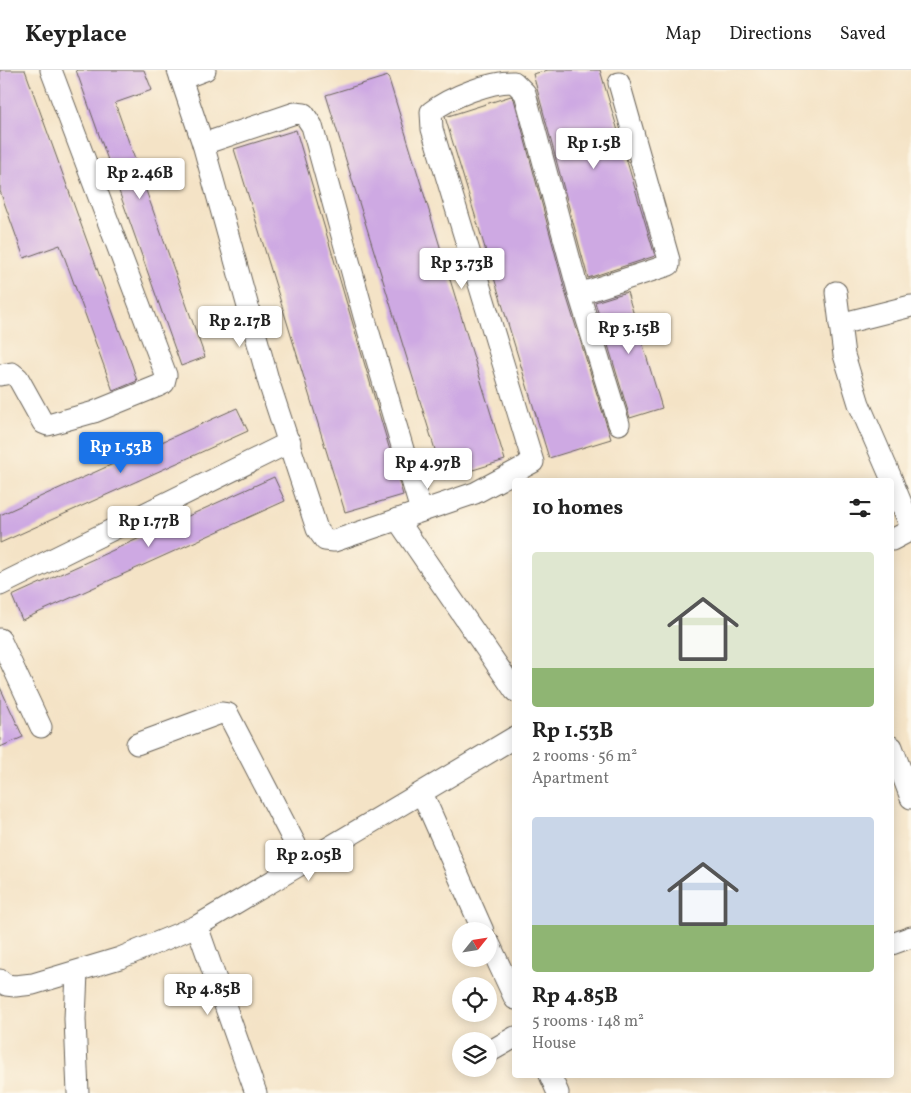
<!DOCTYPE html>
<html lang="en">
<head>
<meta charset="utf-8">
<style>
  :root { --surface:#fff; --page:#f2f2f2; --text:#222; --muted:#767676; --line:#e0e0e0; --accent:#1a73e8 }
  body { margin:0; font-family:Vollkorn,serif; background:var(--page); color:var(--text); height:100vh; display:flex; flex-direction:column; font-size:19px; white-space:nowrap }
  * { box-sizing:border-box; margin:0 }
  p { font-size:16px; color:var(--muted) }
  .icon { flex:none; width:28px; height:28px; fill:none; stroke:currentColor; stroke-width:2; stroke-linecap:round; stroke-linejoin:round }
  .map { position:relative; flex:1; overflow:hidden }
  .sheet { position:absolute; left:512px; top:408px; width:382px; height:600px; display:flex; flex-direction:column; background:var(--surface); border-radius:5px; box-shadow:0 2px 12px #0003 }
  .sheet>* { flex:none }
  .needle { width:32px; rotate:60deg }
  .tools { position:absolute; left:452px; top:852px; display:grid; gap:10px }
  .tools a { display:grid; place-items:center; width:45px; height:45px; border-radius:50%; background:var(--surface); box-shadow:0 2px 12px #0003; font-size:25px }
  .price { position:absolute; translate:-50% -42px; padding:0 11px; border-radius:5px; background:#fff; color:#222; font-size:16px; line-height:32px; filter:drop-shadow(0 1px 2px #0008) }
  .price::after { content:''; position:absolute; left:50%; top:30px; width:15px; height:11px; margin-left:-8px; background:inherit; clip-path:polygon(0 0,100% 0,50% 100%) }
  .price.current { background:var(--accent); color:#fff }
  ul { padding:0; list-style:none }
  li { display:grid; align-content:center; gap:10px; height:265px; padding:0 20px }
  li span { display:grid; place-items:center; height:155px; border-radius:5px; color:#555 }
  li>.icon { margin-inline-start:auto }
  span .icon { width:90px; height:90px; fill:#fffc; stroke-width:1 }
  li b { font-size:21px }
  h2 { display:flex; justify-content:space-between; align-items:center; height:60px; padding:0 20px; font-size:21px }
  header { display:flex; align-items:center; gap:30px; box-sizing:border-box; height:70px; padding:0 25px; background:var(--surface); border-bottom:1px solid var(--line) }
  header strong { font-size:24px }
  nav { display:flex; gap:28px; margin-inline-start:auto; font-size:18px }
  .map>svg:first-child { display:block }
  .building { fill:#cea9e3 }
  .lines { fill:none; stroke-linecap:round; stroke-linejoin:round }
  .minor-casing { stroke:#686258; stroke-width:23 }
  .minor { stroke:#fff; stroke-width:21 }
</style>
</head>
<body>
<header>
<strong>Keyplace</strong>
<nav><a>Map</a><a>Directions</a><a>Saved</a></nav>
</header>
<div class="map">
<svg width="911" height="1023" viewBox="0 0 911 1023">
  <rect width="100%" height="100%" fill="#fcf5e5"/>
  <filter id="ink" filterUnits="userSpaceOnUse"><feTurbulence type="fractalNoise" baseFrequency=".02" numOctaves="2"/><feDisplacementMap in="SourceGraphic" scale="10" xChannelSelector="R" yChannelSelector="G"/><feConvolveMatrix kernelMatrix="1 2 1 2 8 2 1 2 1" color-interpolation-filters="sRGB"/></filter>
  <filter id="wash" filterUnits="userSpaceOnUse"><feTurbulence type="fractalNoise" baseFrequency=".0096" numOctaves="4" result="noise"/><feDisplacementMap in="SourceGraphic" scale="20" xChannelSelector="R" yChannelSelector="G"/><feGaussianBlur stdDeviation="1.12" result="paint"/><feColorMatrix in="noise" values="0 0 0 0 0 0 0 0 0 0 0 0 0 0 0 0 0 1.4 0 .05"/><feComposite in="paint" operator="in"/></filter>
  <g filter="url(#wash)">
    <rect width="100%" height="100%" fill="#f4e3c6"/>
    <g id="blocks">
      <!-- building -->
      <g class="building">
        <polygon points="0,0 25,0 132,295 137,311 113,321 60,175 24,188 0,121"/>
        <polygon points="76,0 144,0 152,20 115,33 205,287 181,296"/>
        <polygon points="548,0 600,0 655,186 588,208 533,4"/>
        <polygon points="388,6 505,390 444,409 326,25"/>
        <polygon points="511,26 514,29 567,228 611,369 549,388 445,47"/>
        <polygon points="296,60 403,425 345,442 234,79"/>
        <polygon points="627,222 662,338 630,348 595,232"/>
        <polygon points="237,338 248,361 0,473 0,445"/>
        <polygon points="274,407 285,431 22,550 12,526"/>
        <polygon points="0,617 23,667 0,677"/>
      </g>
    </g>
  </g>
  <g filter="url(#ink)">
    <use href="#blocks" fill-opacity="0" stroke="#686258" stroke-width="1"/>
    <g class="lines">
      <!-- minor casing -->
      <g class="minor-casing">
        <g id="minor">
          <path d="M178 0 203 74 269 313 317 459 325 470 334 471 475 423 533 392 432 59 431 42C450 27 491 11 514 12L525 23 579 224 619 354"/>
          <polyline points="181,9 205,0"/>
          <polyline points="203,74 295,43 304,44 312,56 364,246 421,441"/>
          <polyline points="836,222 844,285 859,334 892,410"/>
          <polyline points="579,224 669,195 669,190 619,13"/>
          <polyline points="840,254 911,236"/>
          <polyline points="0,305 12,303 18,308 43,353 48,355 94,342 158,316 164,313 166,305 51,0"/>
          <polyline points="892,411 911,457"/>
          <polyline points="397,449 515,621"/>
          <polyline points="892,470 911,460"/>
          <polyline points="0,515 290,372"/>
          <polyline points="0,569 41,657"/>
          <polyline points="137,674 221,643 228,644 305,793"/>
          <polyline points="892,677 911,728"/>
          <polyline points="422,723 483,861"/>
          <polyline points="197,856 256,1023"/>
          <polyline points="489,873 515,929"/>
          <polyline points="892,874 911,867"/>
          <polyline points="77,902 75,949 78,1023"/>
          <polyline points="0,910 6,915 15,916 33,914 120,888 197,856 515,667"/>
          <polyline points="489,982 515,967"/>
          <polyline points="550,1005 558,1023"/>
        </g>
      </g>
      <!-- minor -->
      <use href="#minor" class="minor"/>
    </g>
  </g>
</svg>
<div class="tools">
<a><svg class="needle" viewBox="-14 -14 28 28"><path d="M0-13l5 13h-10z" fill="#e53935"/><path d="M0 13l5-13h-10z" fill="#767676"/></svg></a>
<a><svg class="icon" aria-label="locate" viewBox="0 0 24 24"><circle cx="12" cy="12" r="6"/><path d="M12 2v4M12 18v4M2 12h4M18 12h4"/></svg></a>
<a><svg class="icon" aria-label="layers" viewBox="0 0 24 24"><path d="M12 4l9 5-9 5-9-5zM3 14l9 5 9-5"/></svg></a>
</div>
<b class="price" style="left:594px;top:100px">Rp 1.5B</b>
<b class="price" style="left:140px;top:130px">Rp 2.46B</b>
<b class="price" style="left:462px;top:220px">Rp 3.73B</b>
<b class="price" style="left:240px;top:278px">Rp 2.17B</b>
<b class="price" style="left:629px;top:285px">Rp 3.15B</b>
<b class="price current" style="left:121px;top:404px">Rp 1.53B</b>
<b class="price" style="left:428px;top:420px">Rp 4.97B</b>
<b class="price" style="left:149px;top:478px">Rp 1.77B</b>
<b class="price" style="left:309px;top:812px">Rp 2.05B</b>
<b class="price" style="left:208px;top:946px">Rp 4.85B</b>
<section class="sheet">
<h2>10 homes<svg class="icon" aria-label="filters" viewBox="0 0 24 24"><path d="M4 7h16M4 17h16"/><circle cx="9" cy="7" r="2"/><circle cx="15" cy="17" r="2"/></svg></h2>
<ul>
<li><span style="background:linear-gradient(#dfe7d0 75%,#8fb573 0)"><svg class="icon" aria-label="home" viewBox="0 0 24 24"><path d="M3 11l9-7 9 7M6 9v11h12V9"/></svg></span><div><b>Rp 1.53B</b><p>2 rooms · 56 m²</p><p>Apartment</p></div></li>
<li><span style="background:linear-gradient(#c9d6e8 70%,#8fb573 0)"><svg class="icon" aria-label="home" viewBox="0 0 24 24"><path d="M3 11l9-7 9 7M6 9v11h12V9"/></svg></span><div><b>Rp 4.85B</b><p>5 rooms · 148 m²</p><p>House</p></div></li>
</ul>
</section>
</div>
</body>
</html>
